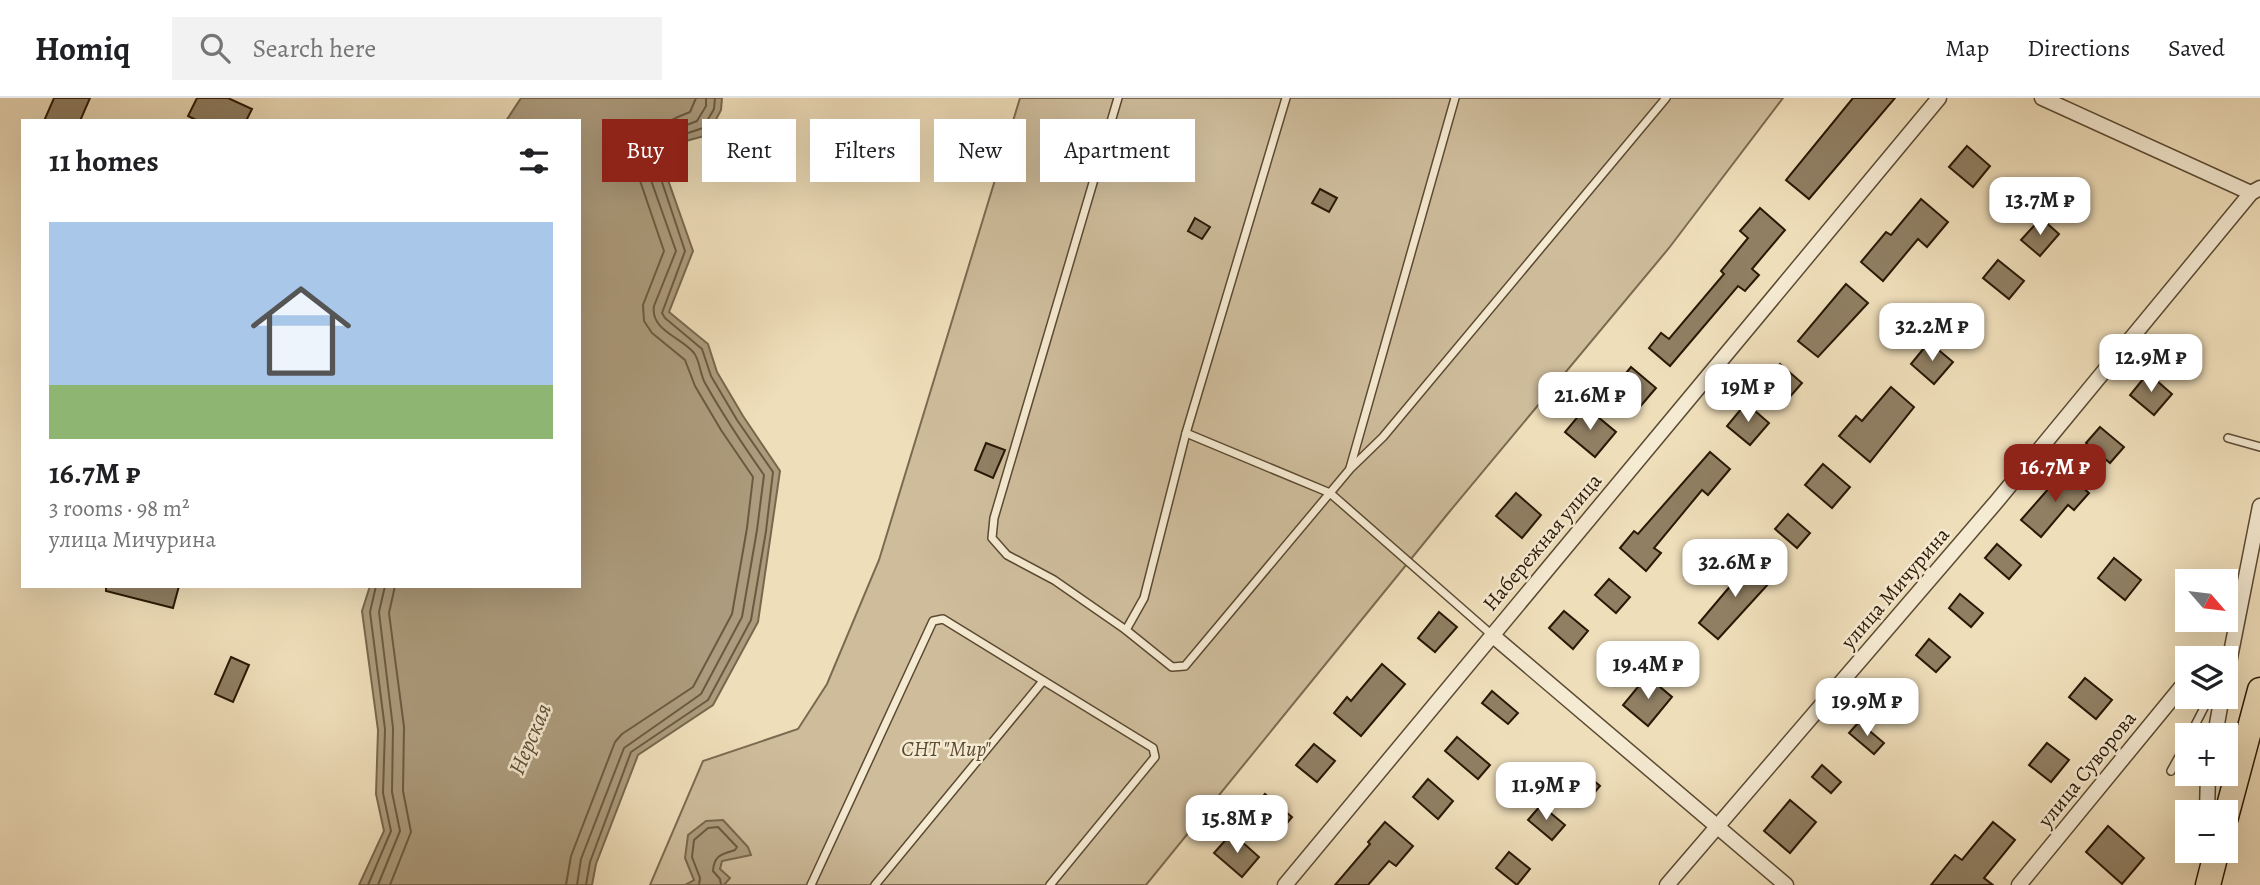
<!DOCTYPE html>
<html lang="en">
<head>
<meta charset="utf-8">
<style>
  :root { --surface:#fff; --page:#f2f2f2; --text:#202124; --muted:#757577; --line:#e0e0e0; --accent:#8f2418 }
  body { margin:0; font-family:Alegreya,serif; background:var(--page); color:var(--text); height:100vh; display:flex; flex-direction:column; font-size:26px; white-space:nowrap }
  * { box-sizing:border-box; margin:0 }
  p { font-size:23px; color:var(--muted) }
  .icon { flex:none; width:38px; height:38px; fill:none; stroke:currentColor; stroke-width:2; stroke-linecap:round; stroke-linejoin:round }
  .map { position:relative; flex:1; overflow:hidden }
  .panel { position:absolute; left:21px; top:21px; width:560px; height:469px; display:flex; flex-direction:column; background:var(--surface); border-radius:0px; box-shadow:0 7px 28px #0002 }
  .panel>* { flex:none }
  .top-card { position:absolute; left:602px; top:21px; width:665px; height:63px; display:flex; gap:14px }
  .needle { width:46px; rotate:118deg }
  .buttons { position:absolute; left:2175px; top:471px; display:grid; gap:14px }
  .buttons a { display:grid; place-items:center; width:63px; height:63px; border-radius:0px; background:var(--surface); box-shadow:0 7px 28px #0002; font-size:35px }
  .price { position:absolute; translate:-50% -60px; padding:0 16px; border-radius:14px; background:#fff; color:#222; font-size:23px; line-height:46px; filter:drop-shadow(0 2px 4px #0008) }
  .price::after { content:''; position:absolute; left:50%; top:42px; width:21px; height:16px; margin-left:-10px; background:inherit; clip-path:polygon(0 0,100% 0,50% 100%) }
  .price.active { background:var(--accent); color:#fff }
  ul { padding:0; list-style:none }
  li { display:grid; align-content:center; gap:14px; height:371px; padding:0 28px }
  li+li { border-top:2px solid var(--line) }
  li span { display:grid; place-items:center; height:217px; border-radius:0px; color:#555 }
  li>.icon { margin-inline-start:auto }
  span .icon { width:126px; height:126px; fill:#fffc; stroke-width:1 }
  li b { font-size:30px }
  h2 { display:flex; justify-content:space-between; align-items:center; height:84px; padding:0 28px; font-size:30px }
  .tag { padding:0 24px; border-radius:0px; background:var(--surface); box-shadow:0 7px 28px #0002; font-size:24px; line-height:63px }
  .tag.active { background:var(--accent); color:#fff }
  header { display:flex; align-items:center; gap:42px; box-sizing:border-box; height:98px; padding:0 35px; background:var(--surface); border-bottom:2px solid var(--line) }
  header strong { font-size:33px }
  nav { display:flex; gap:38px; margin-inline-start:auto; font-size:24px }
  .search { width:490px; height:63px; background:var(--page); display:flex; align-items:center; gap:18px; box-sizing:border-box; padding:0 24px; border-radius:0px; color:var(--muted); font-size:26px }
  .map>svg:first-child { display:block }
  .green { fill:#cebc9b; stroke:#7c6a50; stroke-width:2 }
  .water { fill:#ac9b7c; stroke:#78674c; stroke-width:2 }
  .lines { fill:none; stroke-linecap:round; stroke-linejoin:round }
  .shore { stroke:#6b5a40; stroke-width:2 }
  .building { fill:#907f63; stroke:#2a1804; stroke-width:2 }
  .service-casing { stroke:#5b4a32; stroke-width:10 }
  .minor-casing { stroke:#5b4a32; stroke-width:17 }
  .trunk-casing { stroke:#2a1804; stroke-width:27 }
  .service { stroke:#f5ead2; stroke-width:7 }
  .minor { stroke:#f5ead2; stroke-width:14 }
  .trunk { stroke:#efdeba; stroke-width:24 }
  .labels { text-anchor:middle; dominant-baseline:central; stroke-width:5; stroke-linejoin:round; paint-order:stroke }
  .street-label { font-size:21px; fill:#2a1804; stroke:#f5ead2 }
  .park-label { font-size:21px; font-style:italic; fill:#5b4931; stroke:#f5ead2 }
  .water-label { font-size:23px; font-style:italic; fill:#5e4c34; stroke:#f5ead2 }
</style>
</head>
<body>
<header>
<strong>Homiq</strong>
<div class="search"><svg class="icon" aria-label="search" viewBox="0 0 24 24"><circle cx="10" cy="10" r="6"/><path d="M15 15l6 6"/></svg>Search here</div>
<nav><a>Map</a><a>Directions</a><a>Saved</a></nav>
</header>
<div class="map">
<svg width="2260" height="787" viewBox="0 0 2260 787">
  <rect width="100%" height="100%" fill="#efdeba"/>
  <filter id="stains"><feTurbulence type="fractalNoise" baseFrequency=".00286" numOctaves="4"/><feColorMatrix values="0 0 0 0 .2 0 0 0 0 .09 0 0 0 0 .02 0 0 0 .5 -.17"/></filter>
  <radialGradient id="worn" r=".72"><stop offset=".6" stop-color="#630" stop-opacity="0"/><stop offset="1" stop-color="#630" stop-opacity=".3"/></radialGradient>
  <!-- green -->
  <polygon class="green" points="1020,0 1783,0 1669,150 1450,413 1146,787 650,787 703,663 798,631 827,586 879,462"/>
  <!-- water -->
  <g class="water">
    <polygon points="521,0 722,0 721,12 708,37 686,43 661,62 693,153 669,214 708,246 717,274 743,318 780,373 758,524 713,607 638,657 596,766 592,787 359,787 384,733 376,696 378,632 362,513 370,488 579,488 579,23 506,23"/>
    <polygon points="723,722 748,749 751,757 722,763 720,771 730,780 724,787 685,787 694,782 685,760 688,737 706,723"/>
  </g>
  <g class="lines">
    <!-- shore -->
    <g class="shore">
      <polyline points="368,787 391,733 383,695 385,631 370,514 376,488"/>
      <polyline points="378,787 400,733 392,694 393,630 379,514 385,488"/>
      <polyline points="390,787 411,734 403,693 404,629 389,515 395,488"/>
      <path d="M566 787 571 758 615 644 622 636 693 589 732 516 747 430 753 379 721 332 695 288 685 262 652 235 644 223 643 207 664 153 636 71C630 41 666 23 690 14L696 0"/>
      <path d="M577 787 581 761 624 650 701 596 742 519 757 432 764 377C743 347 723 317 705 285 700 276 700 263 694 255 681 239 650 232 654 208L676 153 646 68C643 43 678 30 697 23L706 8V0"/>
      <polyline points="586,787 590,764 631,654 708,602 751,522 766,433 773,374 737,322 711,278 702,251 665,220 662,215 685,153 654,60 682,37 703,30 714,11 715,0"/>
      <path d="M699 787 700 780 692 759 694 742 708 730 718 729 737 749 735 752C722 756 714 757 713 773L720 781 721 787"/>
    </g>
  </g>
  <!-- building -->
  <g class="building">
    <polygon points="54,0 90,0 80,23 44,23"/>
    <polygon points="197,0 228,0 252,11 246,23 198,23 188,18"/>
    <polygon points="1853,0 1895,0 1809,101 1786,82"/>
    <polygon points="1967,48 1990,68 1973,89 1949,69"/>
    <polygon points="1320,91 1337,100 1329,114 1312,105"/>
    <polygon points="1921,101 1948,124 1927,149 1918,141 1883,183 1861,164 1886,134 1891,137"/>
    <polygon points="1760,110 1785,132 1752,171 1759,177 1745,193 1738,188 1670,268 1649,250 1661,235 1669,241 1724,176 1721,173 1748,140 1740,133"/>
    <polygon points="1195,120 1210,129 1202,141 1188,133"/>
    <polygon points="2041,120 2059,136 2040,158 2021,142"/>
    <polygon points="1998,162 2024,183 2009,201 1983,180"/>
    <polygon points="1846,186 1868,205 1818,259 1798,243"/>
    <polygon points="1929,244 1953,264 1934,286 1911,266"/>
    <polygon points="1780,266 1802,285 1787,302 1765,284"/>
    <polygon points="1631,269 1656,290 1638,311 1614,290"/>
    <polygon points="2148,275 2172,296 2154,317 2130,297"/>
    <polygon points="1891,289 1914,309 1870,364 1839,338 1856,318 1862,323"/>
    <polygon points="1746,305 1769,325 1750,347 1727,328"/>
    <polygon points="1586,309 1616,334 1595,359 1565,334"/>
    <polygon points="2100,329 2124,349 2110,365 2086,345"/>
    <polygon points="986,345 1005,352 993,380 975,372"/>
    <polygon points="1710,354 1730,371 1708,397 1702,392 1654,450 1661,455 1646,473 1620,450 1634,433 1638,436"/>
    <polygon points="1823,366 1850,389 1832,410 1805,387"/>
    <polygon points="2064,373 2089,395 2074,412 2068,407 2041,439 2021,422"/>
    <polygon points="1516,395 1541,417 1522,440 1496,418"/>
    <polygon points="1788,416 1810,435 1797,450 1775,431"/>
    <polygon points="1997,446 2021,467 2009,481 1985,460"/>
    <polygon points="2114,460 2141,482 2125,502 2098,480"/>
    <polygon points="1745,462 1770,484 1718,541 1699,525 1732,486 1728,482"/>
    <polygon points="1609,481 1630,499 1616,515 1595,497"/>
    <polygon points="106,488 179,488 173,510 106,493"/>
    <polygon points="1960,496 1983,515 1971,529 1949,510"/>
    <polygon points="1564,513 1588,533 1573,551 1549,530"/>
    <polygon points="1439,514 1457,529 1435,554 1418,540"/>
    <polygon points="1929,541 1950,559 1936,574 1916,557"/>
    <polygon points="231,559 249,567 233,604 215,596"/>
    <polygon points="1382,566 1405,586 1361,638 1334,615 1347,599 1351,603"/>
    <polygon points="1647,578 1672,599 1648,628 1623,607"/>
    <polygon points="2085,580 2112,602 2096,621 2069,599"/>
    <polygon points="1892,585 1916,606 1903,622 1878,601"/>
    <polygon points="1492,593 1518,615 1508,626 1482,605"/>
    <polygon points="1859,624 1884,645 1874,656 1849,635"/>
    <polygon points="1457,639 1490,667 1478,681 1445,653"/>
    <polygon points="2047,645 2069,662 2051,684 2029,667"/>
    <polygon points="1314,646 1335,663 1317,684 1296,667"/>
    <polygon points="1822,667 1841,684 1831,695 1812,679"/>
    <polygon points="1582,673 1600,688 1585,706 1567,691"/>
    <polygon points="1428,681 1453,703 1438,721 1413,699"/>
    <polygon points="1265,696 1292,719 1276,738 1249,715"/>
    <polygon points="1790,702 1816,724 1790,755 1764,733"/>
    <polygon points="1541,707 1565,727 1552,742 1528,722"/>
    <polygon points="1385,724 1413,748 1396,768 1389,763 1368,787 1335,787 1370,746 1368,744"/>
    <polygon points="1993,724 2015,742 1984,780 1993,787 1931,787 1955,757 1962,762"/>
    <polygon points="2108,728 2144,760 2122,786 2086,754"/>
    <polygon points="1232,735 1259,759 1242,779 1214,755"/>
    <polygon points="1509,754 1530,771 1517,787 1496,770"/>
  </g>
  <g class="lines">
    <!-- service casing -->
    <g class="service-casing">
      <g id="service">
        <polyline points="1118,0 994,420 992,440 1007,457 1054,482 1126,532 1172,569 1185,568 1350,371 1383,339 1666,0"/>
        <polyline points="1186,335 1330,395 1492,537"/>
        <polyline points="2228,340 2260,349"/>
        <polyline points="1350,370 1455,0"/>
        <polyline points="1126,532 1144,500 1186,335 1286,0"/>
        <polyline points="2190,637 2210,598"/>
        <polyline points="2171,673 2188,642"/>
        <polyline points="811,787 933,523 943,521 1153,650 1155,659 1050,787"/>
        <polyline points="875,787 1043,583"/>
      </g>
    </g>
    <!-- minor casing -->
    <g class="minor-casing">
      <g id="minor">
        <polyline points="2042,0 2251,95"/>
        <polyline points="1492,537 1786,787"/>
        <polyline points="2226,580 2260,408"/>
        <polyline points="2215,637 2222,598"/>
        <polyline points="2207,714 2208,676"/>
        <polyline points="1285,787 1939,0"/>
        <polyline points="1667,787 1997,403 2251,95 2260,90"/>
        <polyline points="2019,787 2188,581"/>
      </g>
    </g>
    <!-- trunk casing -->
    <g class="trunk-casing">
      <g id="trunk">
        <polyline points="2226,719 2260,592"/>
        <polyline points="2208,787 2217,752"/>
      </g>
    </g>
    <!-- service -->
    <use href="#service" class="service"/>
    <!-- minor -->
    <use href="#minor" class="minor"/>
    <!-- trunk -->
    <use href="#trunk" class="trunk"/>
  </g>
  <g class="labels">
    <!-- street labels -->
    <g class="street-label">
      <text transform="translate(1542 444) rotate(-50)">Набережная улица</text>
      <text transform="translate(1895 490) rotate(-49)">улица Мичурина</text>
      <text transform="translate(2087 671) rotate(-51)">улица Суворова</text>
    </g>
    <!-- park labels -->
    <g class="park-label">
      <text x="946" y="651">СНТ "Мир"</text>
    </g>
    <!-- water labels -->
    <g class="water-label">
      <text transform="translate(530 641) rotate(-67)">Нерская</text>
    </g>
  </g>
  <rect width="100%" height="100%" filter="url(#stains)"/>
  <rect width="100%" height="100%" fill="url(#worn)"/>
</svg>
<div class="buttons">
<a><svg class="needle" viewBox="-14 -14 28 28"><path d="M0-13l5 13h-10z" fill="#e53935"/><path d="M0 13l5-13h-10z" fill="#757577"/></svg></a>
<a><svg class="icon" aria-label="layers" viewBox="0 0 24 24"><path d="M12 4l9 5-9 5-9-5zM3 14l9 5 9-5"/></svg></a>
<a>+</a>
<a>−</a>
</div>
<b class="price" style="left:2040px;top:139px">13.7M ₽</b>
<b class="price" style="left:1932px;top:265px">32.2M ₽</b>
<b class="price" style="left:2151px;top:296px">12.9M ₽</b>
<b class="price" style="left:1748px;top:326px">19M ₽</b>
<b class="price" style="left:1590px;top:334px">21.6M ₽</b>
<b class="price active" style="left:2055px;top:406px">16.7M ₽</b>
<b class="price" style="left:1735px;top:501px">32.6M ₽</b>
<b class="price" style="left:1648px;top:603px">19.4M ₽</b>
<b class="price" style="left:1867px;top:640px">19.9M ₽</b>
<b class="price" style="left:1546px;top:724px">11.9M ₽</b>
<b class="price" style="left:1237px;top:757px">15.8M ₽</b>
<div class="top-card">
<a class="tag active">Buy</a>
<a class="tag">Rent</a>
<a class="tag">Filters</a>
<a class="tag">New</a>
<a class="tag">Apartment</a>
</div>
<section class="panel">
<h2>11 homes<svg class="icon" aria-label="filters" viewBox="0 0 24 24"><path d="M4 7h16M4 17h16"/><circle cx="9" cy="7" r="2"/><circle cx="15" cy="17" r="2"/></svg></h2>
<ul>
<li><span style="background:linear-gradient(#a9c7e8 75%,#8fb573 0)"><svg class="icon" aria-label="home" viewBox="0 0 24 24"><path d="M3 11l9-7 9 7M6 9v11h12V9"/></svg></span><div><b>16.7M ₽</b><p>3 rooms · 98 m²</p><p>улица Мичурина</p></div></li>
</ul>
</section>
</div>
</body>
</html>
